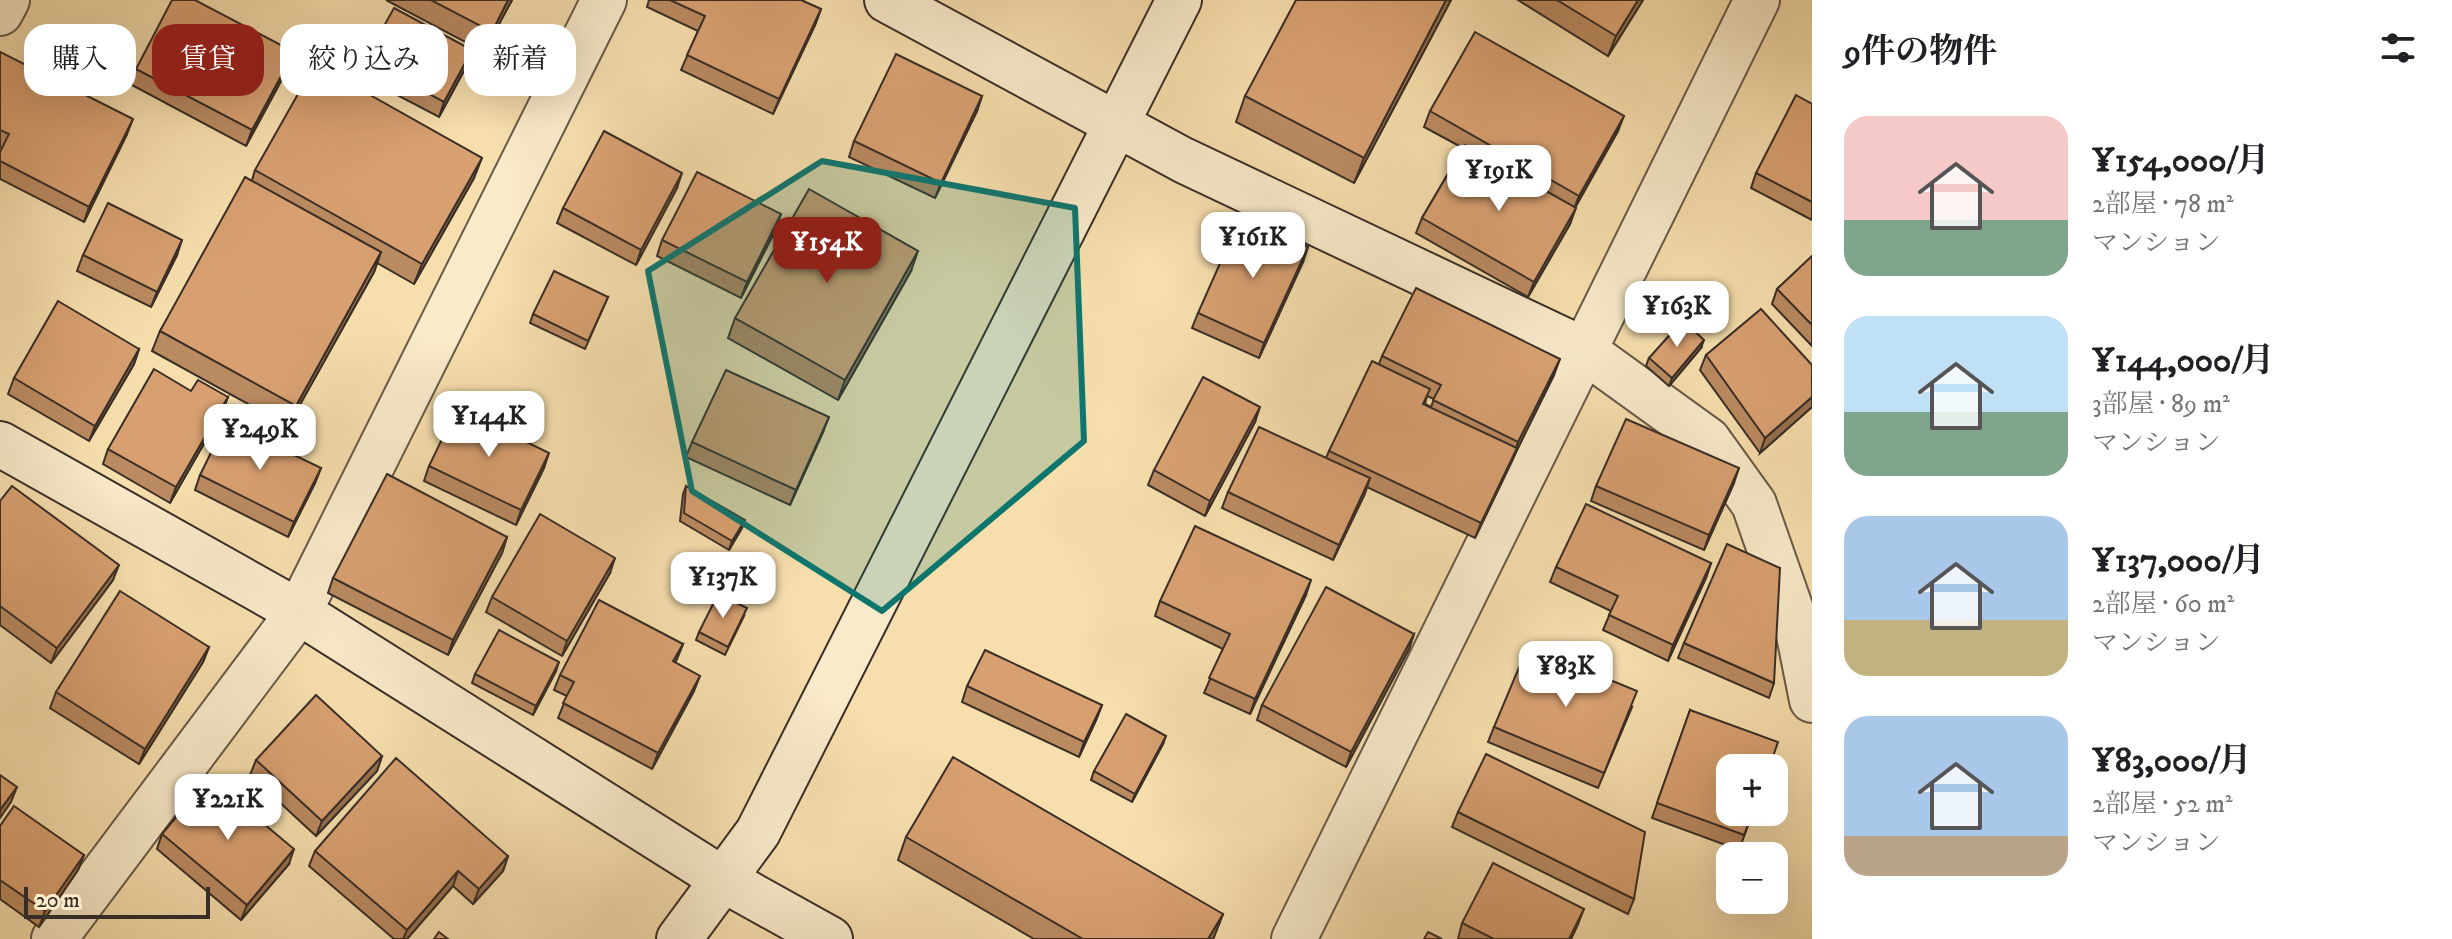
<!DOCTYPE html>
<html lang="ja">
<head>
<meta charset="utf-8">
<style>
  :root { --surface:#fff; --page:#f2f2f2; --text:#202124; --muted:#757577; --accent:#8f2418 }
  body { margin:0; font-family:"IM FELL DW Pica","Noto Serif JP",serif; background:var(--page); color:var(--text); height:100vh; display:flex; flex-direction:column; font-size:30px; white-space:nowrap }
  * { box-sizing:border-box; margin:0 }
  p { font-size:26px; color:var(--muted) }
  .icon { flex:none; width:44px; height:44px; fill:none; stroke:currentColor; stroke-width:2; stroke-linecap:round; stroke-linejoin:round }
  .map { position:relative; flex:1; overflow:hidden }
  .drawer { display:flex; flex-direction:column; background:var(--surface); width:640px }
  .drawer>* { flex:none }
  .top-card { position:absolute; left:24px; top:24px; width:760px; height:72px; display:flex; gap:16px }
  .controls { position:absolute; left:1716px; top:754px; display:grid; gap:16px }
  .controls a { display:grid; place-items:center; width:72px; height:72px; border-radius:16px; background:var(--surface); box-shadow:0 8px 32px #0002; font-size:40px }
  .scale { position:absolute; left:24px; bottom:20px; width:186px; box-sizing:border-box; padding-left:8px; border:4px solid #392e26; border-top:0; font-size:22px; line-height:28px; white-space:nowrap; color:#392e26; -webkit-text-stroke:6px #f9eaca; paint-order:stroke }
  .price { position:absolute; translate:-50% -68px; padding:0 18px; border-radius:16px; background:#fff; color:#222; font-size:26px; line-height:52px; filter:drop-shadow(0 2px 4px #0008) }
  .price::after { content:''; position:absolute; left:50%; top:48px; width:24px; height:18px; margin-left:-12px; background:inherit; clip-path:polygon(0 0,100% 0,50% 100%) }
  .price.selected { background:var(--accent); color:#fff }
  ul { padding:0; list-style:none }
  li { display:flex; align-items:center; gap:24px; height:200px; padding:0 32px }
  li span { display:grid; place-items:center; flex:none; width:224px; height:160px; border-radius:24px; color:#555 }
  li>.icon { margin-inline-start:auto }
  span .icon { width:96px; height:96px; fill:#fffc; stroke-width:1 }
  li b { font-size:34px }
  h2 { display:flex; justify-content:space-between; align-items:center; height:96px; padding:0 32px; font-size:34px }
  .pill { padding:0 28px; border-radius:24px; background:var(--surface); box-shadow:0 8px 32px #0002; font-size:28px; line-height:72px }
  .pill.selected { background:var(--accent); color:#fff }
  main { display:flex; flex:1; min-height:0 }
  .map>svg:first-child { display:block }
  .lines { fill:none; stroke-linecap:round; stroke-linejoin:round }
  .street-casing { stroke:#685a48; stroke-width:48 }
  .secondary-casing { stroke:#392e26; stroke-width:48 }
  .street { stroke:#f9eaca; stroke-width:44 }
  .secondary { stroke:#f9eaca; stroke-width:44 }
  .wall { fill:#ba8a61; stroke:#392e26; stroke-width:2; fill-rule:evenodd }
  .shaded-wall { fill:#97704f; stroke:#392e26; stroke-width:2 }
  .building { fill:#d8a071; stroke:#392e26; stroke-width:2 }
  .marked { fill:#0f766e; fill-opacity:0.2; stroke:#0f766e; stroke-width:6; stroke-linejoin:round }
</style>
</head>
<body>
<main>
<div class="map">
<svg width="1812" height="939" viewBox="0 0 1812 939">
  <rect width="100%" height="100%" fill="#f6dead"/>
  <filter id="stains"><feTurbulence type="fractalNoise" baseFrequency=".0025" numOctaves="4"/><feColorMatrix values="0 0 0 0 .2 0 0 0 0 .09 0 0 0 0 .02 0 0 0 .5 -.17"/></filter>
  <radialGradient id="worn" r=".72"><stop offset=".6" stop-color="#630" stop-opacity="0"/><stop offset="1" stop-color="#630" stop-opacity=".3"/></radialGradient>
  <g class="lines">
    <!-- street casing -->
    <g class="street-casing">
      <g id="street">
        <polyline points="0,13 7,0"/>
        <polyline points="1582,349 1708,440 1754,504 1798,630 1812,700"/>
        <polyline points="54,939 299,612 604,0"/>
        <polyline points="1294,939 1757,0"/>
      </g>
    </g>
    <!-- secondary casing -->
    <g class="secondary-casing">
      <g id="secondary">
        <polyline points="887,0 1183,160 1582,349"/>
        <polyline points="0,444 299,612 724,880 830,939"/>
        <polyline points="679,939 758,832 1179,0"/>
      </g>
    </g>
    <!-- street -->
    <use href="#street" class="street"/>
    <!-- secondary -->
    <use href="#secondary" class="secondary"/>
  </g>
  <!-- wall -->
  <g class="wall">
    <polygon points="386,0 512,0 484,52"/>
    <polygon points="649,0 801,0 821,9 815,25 773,114 681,70 698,31 647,7"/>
    <polygon points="1451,0 1354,183 1236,122 1245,96"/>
    <polygon points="1518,0 1643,0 1608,56"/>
    <polygon points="472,50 467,65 439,117 359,75 365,60"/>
    <polygon points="0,52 127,134 84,222 0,179 0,152 2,148 0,147"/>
    <polygon points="288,68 246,146 130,84 136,69"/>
    <polygon points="982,96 977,111 935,198 849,157 854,141"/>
    <polygon points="1812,104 1812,220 1751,188 1756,173"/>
    <polygon points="1430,111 1618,131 1575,208 1570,224 1528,297 1416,233 1422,218 1463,148 1424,127"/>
    <polygon points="255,170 474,178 414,284 377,263 374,272 288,426 152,351 160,331 252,180"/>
    <polygon points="677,188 636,265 557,223 563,208"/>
    <polygon points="776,229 741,298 657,256 662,240"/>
    <polygon points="83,255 177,255 151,307 77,271"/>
    <polygon points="1812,256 1812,346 1772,304 1777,289"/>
    <polygon points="1303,262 1259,358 1192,328 1198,313"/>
    <polygon points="911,271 838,400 728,338 735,318"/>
    <polygon points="608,297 585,349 530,323 533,314"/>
    <polygon points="1701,348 1669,386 1646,366 1649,358"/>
    <polygon points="139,349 134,364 89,441 8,394 14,378"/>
    <polygon points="1706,355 1812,365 1812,407 1760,453 1700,370"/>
    <path d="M1382 356 1554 375 1516 452 1511 463 1475 538 1367 487 1333 560 1222 508 1228 492 1326 458 1329 451 1379 364ZM1427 396 1434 399 1431 407 1425 404Z"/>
    <polygon points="228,397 222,412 170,503 103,464 108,449"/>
    <polygon points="1255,422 1205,516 1148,485 1154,470"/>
    <polygon points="823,432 790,505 686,457 692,442"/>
    <polygon points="429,466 544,468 516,525 424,481"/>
    <polygon points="321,468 315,483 288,537 195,490 200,475"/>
    <polygon points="1734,483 1704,550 1591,501 1596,486"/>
    <polygon points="686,486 742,528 729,550 680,521 683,494"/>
    <polygon points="0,501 113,580 51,663 0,625"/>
    <polygon points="507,537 502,553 448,655 328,593 333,578"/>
    <polygon points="1711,563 1706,578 1668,661 1603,630 1611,611 1550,582 1556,567"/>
    <polygon points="610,573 562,656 486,612 492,597"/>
    <polygon points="1306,595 1250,714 1204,693 1223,649 1155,616 1160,601"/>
    <polygon points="744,616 725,655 696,640 699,632"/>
    <polygon points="1414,634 1409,649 1346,767 1257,720 1262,705"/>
    <polygon points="1684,643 1774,683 1769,698 1678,658"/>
    <polygon points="683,644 675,663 694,691 652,769 558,718 567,696 554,690 560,675"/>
    <polygon points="209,647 203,662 139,764 50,708 56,692"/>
    <polygon points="556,671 533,715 472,683 475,674"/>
    <polygon points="967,686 1102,705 1096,720 1079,757 962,702"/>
    <polygon points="1632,707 1598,788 1488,742 1494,727"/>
    <polygon points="1690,710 1753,812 1739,850 1652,818"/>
    <polygon points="1163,744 1132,802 1091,780 1094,771"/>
    <polygon points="382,756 377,771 316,836 250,775 256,760"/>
    <polygon points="1458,812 1634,899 1628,914 1452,827"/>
    <polygon points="0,826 84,855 78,870 39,927 0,899"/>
    <polygon points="162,834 289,864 241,920 157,849"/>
    <polygon points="906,837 1223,914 1213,939 1034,939 898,860"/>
    <polygon points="315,851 508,856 503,871 473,904 453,886 407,939 394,939 309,866"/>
    <polygon points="1462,923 1578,924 1571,939 1458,939"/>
  </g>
  <!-- shaded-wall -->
  <g class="shaded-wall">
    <polygon points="508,0 512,0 484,52 492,32"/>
    <polygon points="1446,0 1451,0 1354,183 1364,158"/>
    <polygon points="1638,0 1643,0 1608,56 1616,36"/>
    <polygon points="821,9 815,25 773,114 779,99"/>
    <polygon points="472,50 467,65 439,117 444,102"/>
    <polygon points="294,52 288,68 246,146 252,130"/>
    <polygon points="982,96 977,111 935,198 941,183"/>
    <polygon points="1624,116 1618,131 1573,211 1579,196"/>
    <polygon points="133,119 127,134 84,222 89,207"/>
    <polygon points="482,158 474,178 414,284 422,264"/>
    <polygon points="682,173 677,188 636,265 641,250"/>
    <polygon points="1576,208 1570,224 1528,297 1534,282"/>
    <polygon points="781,214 776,229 741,298 747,282"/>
    <polygon points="182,240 177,255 151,307 157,292"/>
    <polygon points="1308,247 1303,262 1259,358 1264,343"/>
    <polygon points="918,251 911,271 838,400 845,380"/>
    <polygon points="381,252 374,272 288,426 296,406"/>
    <polygon points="1704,340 1701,348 1669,386 1672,378"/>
    <polygon points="139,349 134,364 89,441 95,426"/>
    <polygon points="1560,359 1554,375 1516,452 1511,463 1475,538 1481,523 1514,454 1518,442"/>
    <polygon points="228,397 222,412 170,503 176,487"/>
    <polygon points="1812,397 1812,407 1760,453 1765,438"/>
    <polygon points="1260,407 1255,422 1205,516 1210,501"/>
    <polygon points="829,417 823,432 790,505 796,490"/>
    <polygon points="549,453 544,468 516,525 521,510"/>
    <polygon points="321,468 315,483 288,537 294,522"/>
    <polygon points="1739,468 1734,483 1704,550 1709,535"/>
    <polygon points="1370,478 1365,494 1333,560 1339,545"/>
    <polygon points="745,520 742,528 729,550 732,541"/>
    <polygon points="507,537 502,553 448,655 453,640"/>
    <polygon points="615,558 610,573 562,656 567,641"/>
    <polygon points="1711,563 1706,578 1668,661 1673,645"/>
    <polygon points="119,565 113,580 51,663 57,648"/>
    <polygon points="1311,580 1306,595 1250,714 1255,699"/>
    <polygon points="1414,634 1409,649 1346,767 1351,752"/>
    <polygon points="683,644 677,659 667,677 673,661"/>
    <polygon points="209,647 203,662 139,764 145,749"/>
    <polygon points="559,662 556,671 533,715 536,706"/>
    <polygon points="700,676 694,691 652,769 658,753"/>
    <polygon points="1102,705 1096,720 1079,757 1084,742"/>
    <polygon points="1166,736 1163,744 1132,802 1135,794"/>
    <polygon points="382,756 377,771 316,836 322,821"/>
    <polygon points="17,787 11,802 0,818 0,810"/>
    <polygon points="294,849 289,864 241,920 247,905"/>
    <polygon points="84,855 78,870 39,927 45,911"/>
    <polygon points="508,856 503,871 473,904 479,889"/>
    <polygon points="458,871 453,886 407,939 403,939 407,930"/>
    <polygon points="1584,909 1578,924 1571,939 1569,939"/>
    <polygon points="1223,914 1214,937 1213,939 1208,939"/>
  </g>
  <!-- building -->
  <g class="building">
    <polygon points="172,0 195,0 294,52 252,130 136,69"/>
    <polygon points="431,0 508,0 492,32"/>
    <polygon points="670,0 801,0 821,9 779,99 687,55 705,16"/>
    <polygon points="1296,0 1446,0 1364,158 1245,96"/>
    <polygon points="1557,0 1638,0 1616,36"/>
    <polygon points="394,8 472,50 444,102 365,60"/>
    <polygon points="1475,32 1624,116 1579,196 1430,111"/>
    <polygon points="0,52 133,119 89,207 0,161 0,152 9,134 0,130"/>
    <polygon points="896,54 982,96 941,183 854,141"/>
    <polygon points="315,64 482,158 422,264 255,170"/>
    <polygon points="1796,95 1812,104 1812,202 1756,173"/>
    <polygon points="604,131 682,173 641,250 563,208"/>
    <polygon points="1465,145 1576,208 1534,282 1422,218"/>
    <polygon points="697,172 781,214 747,282 662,240"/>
    <polygon points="245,177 381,252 296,406 160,331"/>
    <polygon points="809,189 918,251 845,380 735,318"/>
    <polygon points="108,203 182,240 157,292 83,255"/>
    <polygon points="1241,216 1308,247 1264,343 1198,313"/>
    <polygon points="1812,256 1812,325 1777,289"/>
    <polygon points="554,271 608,297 588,341 533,314"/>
    <polygon points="1416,288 1560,359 1518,442 1433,400 1441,385 1382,356"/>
    <polygon points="58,301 139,349 95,426 14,378"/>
    <polygon points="1761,309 1812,365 1812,397 1765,438 1706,355"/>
    <polygon points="1683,320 1704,340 1672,378 1649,358"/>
    <polygon points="1372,361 1430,389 1423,404 1517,448 1481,523 1329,451"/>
    <polygon points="154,369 191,391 198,380 228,397 176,487 108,449"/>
    <polygon points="726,370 829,417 796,490 692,442"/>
    <polygon points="1203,377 1260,407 1210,501 1154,470"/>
    <polygon points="457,408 549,453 521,510 429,466"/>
    <polygon points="1626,419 1739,468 1709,535 1596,486"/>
    <polygon points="226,422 321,468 294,522 200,475"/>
    <polygon points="1259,427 1370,478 1339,545 1228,492"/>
    <polygon points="387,474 507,537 453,640 333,578"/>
    <polygon points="12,486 119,565 57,648 0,606 0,501"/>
    <polygon points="686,486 745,520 732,541 684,513"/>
    <polygon points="1586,504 1711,563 1673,645 1609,615 1618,596 1556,567"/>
    <polygon points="540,514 615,558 567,641 492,597"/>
    <polygon points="1195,526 1311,580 1255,699 1209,678 1230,634 1160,601"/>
    <polygon points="1727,544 1780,568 1774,683 1684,643"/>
    <polygon points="1326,587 1414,634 1351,752 1262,705"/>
    <polygon points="120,591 209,647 145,749 56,692"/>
    <polygon points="718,594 747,608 728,647 699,632"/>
    <polygon points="599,600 683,644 673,661 700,676 658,753 563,703 574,682 560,675"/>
    <polygon points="499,630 559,662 536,706 475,674"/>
    <polygon points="1528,646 1637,691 1604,773 1494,727"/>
    <polygon points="985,650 1102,705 1084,742 967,686"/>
    <polygon points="316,695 382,756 322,821 256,760"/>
    <polygon points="1690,710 1778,742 1769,768 1730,768 1730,812 1753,812 1744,835 1657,803"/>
    <polygon points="1126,714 1166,736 1135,794 1094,771"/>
    <polygon points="1486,754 1645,832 1634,899 1458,812"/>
    <polygon points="953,757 1223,914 1208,939 1083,939 906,837"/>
    <polygon points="396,758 508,856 479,889 458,871 407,930 315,851"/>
    <polygon points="0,775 17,787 0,810"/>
    <polygon points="209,778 294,849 247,905 162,834"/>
    <polygon points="14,806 84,855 45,911 0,880 0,826"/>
    <polygon points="1493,863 1584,909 1569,939 1494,939 1462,923"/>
    <polygon points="439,932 448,939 434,939"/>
    <polygon points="1428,932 1442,939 1424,939"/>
  </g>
  <!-- marked area -->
  <path class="marked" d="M822 161 1075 208 1084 441 882 611 692 491 648 271Z"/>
  <rect width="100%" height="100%" filter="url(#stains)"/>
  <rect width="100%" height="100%" fill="url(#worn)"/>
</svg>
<div class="controls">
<a>+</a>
<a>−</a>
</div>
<div class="scale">20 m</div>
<b class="price" style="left:1499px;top:213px">¥191K</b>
<b class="price" style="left:1253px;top:280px">¥161K</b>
<b class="price selected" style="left:827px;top:285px">¥154K</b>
<b class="price" style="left:1677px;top:349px">¥163K</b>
<b class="price" style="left:489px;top:459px">¥144K</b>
<b class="price" style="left:260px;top:472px">¥249K</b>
<b class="price" style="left:723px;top:620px">¥137K</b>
<b class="price" style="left:1566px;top:709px">¥83K</b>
<b class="price" style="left:228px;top:842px">¥221K</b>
<div class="top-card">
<a class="pill">購入</a>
<a class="pill selected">賃貸</a>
<a class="pill">絞り込み</a>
<a class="pill">新着</a>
</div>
</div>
<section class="drawer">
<h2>9件の物件<svg class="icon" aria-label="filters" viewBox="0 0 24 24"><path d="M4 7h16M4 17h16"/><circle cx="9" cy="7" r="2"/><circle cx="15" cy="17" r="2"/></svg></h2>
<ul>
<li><span style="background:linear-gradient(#f6c9c9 65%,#7fa58c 0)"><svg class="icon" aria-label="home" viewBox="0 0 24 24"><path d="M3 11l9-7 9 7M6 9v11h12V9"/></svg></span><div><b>¥154,000/月</b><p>2部屋 · 78 m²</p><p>マンション</p></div></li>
<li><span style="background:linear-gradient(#bfe0f5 60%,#7fa58c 0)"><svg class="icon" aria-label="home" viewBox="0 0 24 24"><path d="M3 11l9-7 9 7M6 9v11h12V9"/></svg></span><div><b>¥144,000/月</b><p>3部屋 · 89 m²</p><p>マンション</p></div></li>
<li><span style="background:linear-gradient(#a9c7e8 65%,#c2b280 0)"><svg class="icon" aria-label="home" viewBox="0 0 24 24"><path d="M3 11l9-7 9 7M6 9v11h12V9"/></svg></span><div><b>¥137,000/月</b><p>2部屋 · 60 m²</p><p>マンション</p></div></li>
<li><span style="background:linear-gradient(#a9c7e8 75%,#b9a48a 0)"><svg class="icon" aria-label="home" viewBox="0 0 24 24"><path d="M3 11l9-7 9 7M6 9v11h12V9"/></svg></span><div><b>¥83,000/月</b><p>2部屋 · 52 m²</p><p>マンション</p></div></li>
</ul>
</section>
</main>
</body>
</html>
